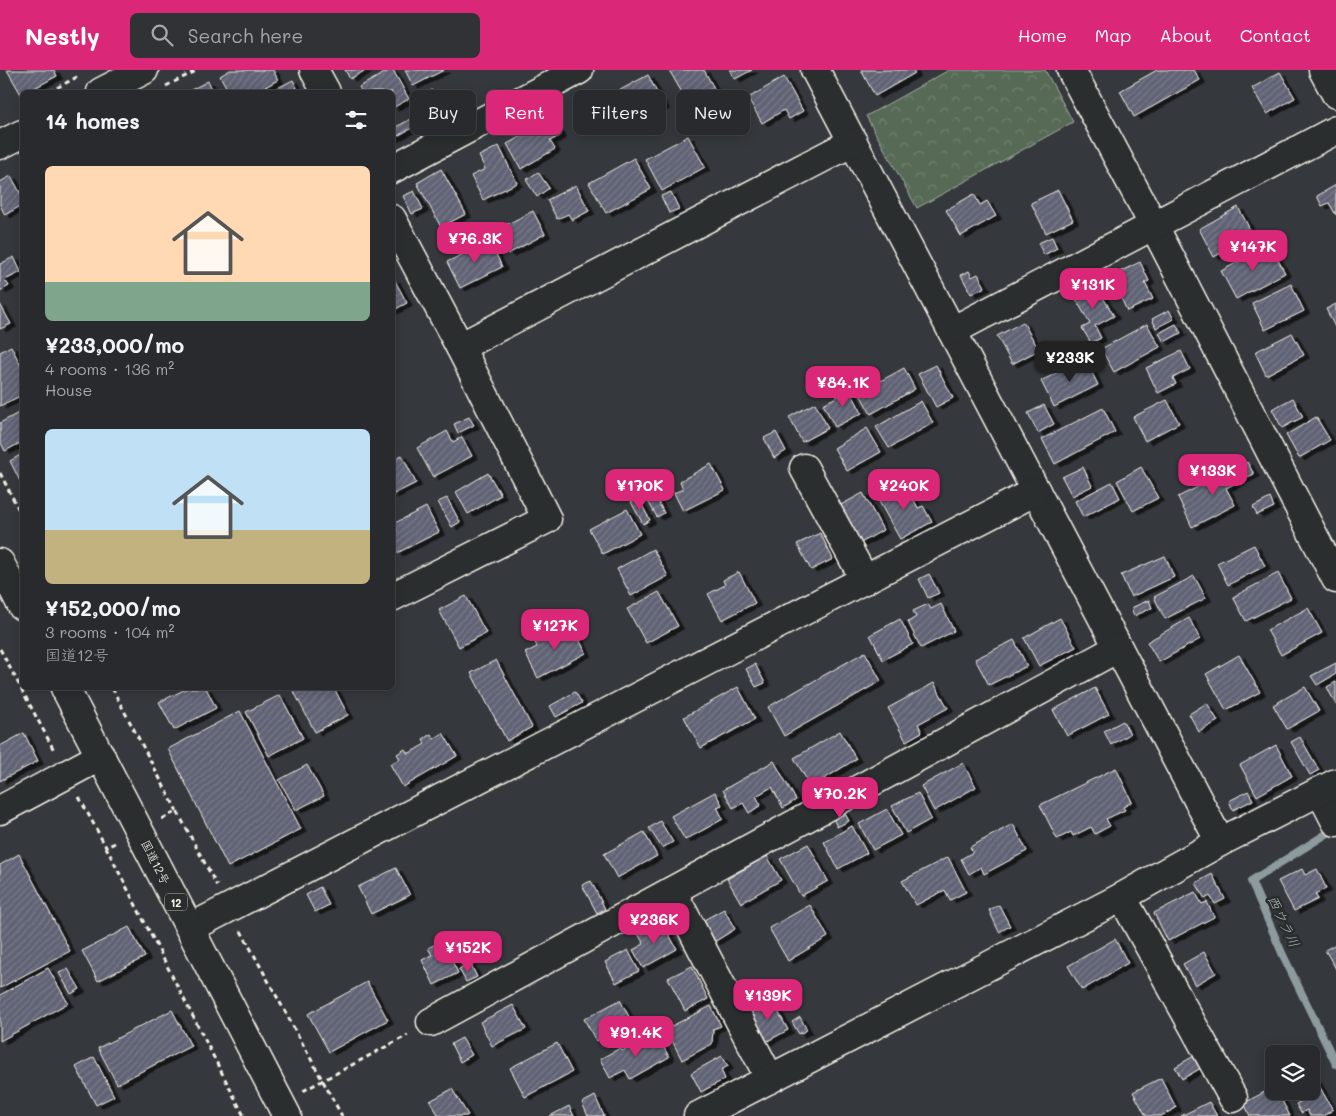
<!DOCTYPE html>
<html lang="en">
<head>
<meta charset="utf-8">
<style>
  :root { --surface:#282a2d; --page:#303235; --text:#f1f3f6; --muted:#a5a7aa; --line:#444649; --accent:#db2777 }
  body { margin:0; font-family:Mali,"Klee One",sans-serif; background:var(--page); color:var(--text); height:100vh; display:flex; flex-direction:column; font-size:19px; white-space:nowrap }
  * { box-sizing:border-box; margin:0 }
  p { font-size:16px; color:var(--muted) }
  .icon { flex:none; width:28px; height:28px; fill:none; stroke:currentColor; stroke-width:2; stroke-linecap:round; stroke-linejoin:round }
  .map { position:relative; flex:1; overflow:hidden }
  .panel { position:absolute; left:20px; top:20px; width:375px; height:600px; display:flex; flex-direction:column; background:var(--surface); border-radius:8px; box-shadow:0 2px 12px #0003,0 0 0 1px var(--line) }
  .panel>* { flex:none }
  .banner { position:absolute; left:410px; top:20px; width:475px; height:45px; display:flex; gap:10px }
  .tools { position:absolute; left:1265px; top:975px; display:grid; gap:10px }
  .tools a { display:grid; place-items:center; width:55px; height:55px; border-radius:8px; background:var(--surface); box-shadow:0 2px 12px #0003,0 0 0 1px var(--line); font-size:25px }
  .price { position:absolute; translate:-50% -42px; padding:0 11px; border-radius:10px; background:var(--accent); color:#fff; font-size:16px; line-height:32px; filter:drop-shadow(0 1px 2px #0008) }
  .price::after { content:''; position:absolute; left:50%; top:30px; width:15px; height:11px; margin-left:-8px; background:inherit; clip-path:polygon(0 0,100% 0,50% 100%) }
  .price.on { background:#222; color:#fff }
  ul { padding:0; list-style:none }
  li { display:grid; align-content:center; gap:10px; height:265px; padding:0 25px }
  li span { display:grid; place-items:center; height:155px; border-radius:8px; color:#555 }
  li>.icon { margin-inline-start:auto }
  span .icon { width:90px; height:90px; fill:#fffc; stroke-width:1 }
  li b { font-size:21px }
  h2 { display:flex; justify-content:space-between; align-items:center; height:60px; padding:0 25px; font-size:21px }
  .chip { padding:0 18px; border-radius:8px; background:var(--surface); box-shadow:0 2px 12px #0003,0 0 0 1px var(--line); font-size:18px; line-height:45px }
  .chip.on { background:var(--accent); color:#fff }
  header { display:flex; align-items:center; gap:30px; box-sizing:border-box; height:70px; padding:0 25px; background:var(--accent); color:#fff }
  header strong { font-size:24px }
  nav { display:flex; gap:28px; margin-inline-start:auto; font-size:18px }
  .search { width:350px; height:45px; background:var(--page); display:flex; align-items:center; gap:12px; box-sizing:border-box; padding:0 18px; border-radius:8px; color:var(--muted); font-size:19px }
  .map>svg:first-child { display:block }
  .forest { fill:url(#forest-crowns); stroke:#a6aea0 }
  .lines { fill:none; stroke-linecap:round; stroke-linejoin:round }
  .stream { stroke:#8d9b9e; stroke-width:8 }
  .building { fill:url(#building-hatch); stroke:#f4f1e8; filter:url(#shadow) }
  .minor-casing { stroke:#f4f1e8; stroke-width:31 }
  .highway-casing { stroke:#f4f1e8; stroke-width:31 }
  .path { stroke:#f4f1e8; stroke-width:3; stroke-dasharray:5 4; stroke-linecap:butt }
  .minor { stroke:#2a2d2e; stroke-width:28 }
  .highway { stroke:#2a2d2e; stroke-width:28 }
  .labels { text-anchor:middle; dominant-baseline:central; stroke-width:5; stroke-linejoin:round; paint-order:stroke }
  .shield { fill:#2a2d2e; stroke:#b7b6b0; stroke-width:1 }
  .shield-label { font-size:11px; font-weight:bold; fill:#f4f1e8 }
  .street-label { font-size:12px; fill:#f4f1e8; stroke:#2a2d2e }
  .water-label { font-size:14px; font-style:italic; fill:#afb7b6; stroke:#2a2d2e }
</style>
</head>
<body>
<header>
<strong>Nestly</strong>
<div class="search"><svg class="icon" aria-label="search" viewBox="0 0 24 24"><circle cx="10" cy="10" r="6"/><path d="M15 15l6 6"/></svg>Search here</div>
<nav><a>Home</a><a>Map</a><a>About</a><a>Contact</a></nav>
</header>
<div class="map">
<svg width="1336" height="1046" viewBox="0 0 1336 1046">
  <defs>
    <pattern id="forest-crowns" width="20" height="18" patternUnits="userSpaceOnUse" patternTransform="scale(1.25)"><rect width="20" height="18" fill="#576b57"/><path d="M2 6a3 3 0 1 1 6 0M12 15a3 3 0 1 1 6 0" fill="none" stroke="#70816f"/></pattern>
    <pattern id="building-hatch" width="6" height="6" patternUnits="userSpaceOnUse" patternTransform="scale(1.25)"><rect width="6" height="6" fill="#616375"/><path d="M-1 1l2-2M0 6l6-6M5 7l2-2" fill="none" stroke="#787a89"/></pattern>
    <filter id="shadow"><feDropShadow dx="5.5" dy="3" stdDeviation="0" flood-color="#0009"/></filter>
  </defs>
  <rect width="100%" height="100%" fill="#35383c"/>
  <filter id="ink" filterUnits="userSpaceOnUse"><feTurbulence type="fractalNoise" baseFrequency=".02" numOctaves="2"/><feDisplacementMap in="SourceGraphic" scale="10" xChannelSelector="R" yChannelSelector="G"/><feConvolveMatrix kernelMatrix="1 2 1 2 8 2 1 2 1" color-interpolation-filters="sRGB"/></filter>
  <g filter="url(#ink)">
    <!-- forest -->
    <polygon class="forest" points="949,0 1045,0 1073,52 917,138 866,46"/>
    <g class="lines">
      <!-- stream -->
      <polyline class="stream" points="1336,758 1251,811 1282,883 1336,994"/>
    </g>
    <!-- building -->
    <g class="building">
      <polygon points="7,0 54,0 57,6 27,22 22,22 22,26"/>
      <polygon points="230,0 273,0 278,10 256,22 229,22 220,6"/>
      <polygon points="345,0 366,0 350,9"/>
      <polygon points="390,0 393,0 409,29 392,38 392,22 362,22 359,17"/>
      <polygon points="405,0 444,0 413,16"/>
      <polygon points="669,0 704,0 714,18 688,33"/>
      <polygon points="730,0 752,0 735,9"/>
      <polygon points="861,0 913,0 915,3 875,26"/>
      <polygon points="1157,0 1194,0 1200,10 1134,47 1120,21"/>
      <polygon points="1280,2 1295,28 1267,44 1252,18"/>
      <polygon points="648,5 664,36 627,56 611,25"/>
      <polygon points="784,7 803,41 789,49 784,40 762,53 748,28"/>
      <polygon points="293,10 297,18 289,22 275,22 274,20"/>
      <polygon points="208,11 214,22 187,22"/>
      <polygon points="432,20 443,40 430,47 419,28"/>
      <polygon points="548,42 561,65 550,71 555,79 521,99 507,74 534,59 531,52"/>
      <polygon points="413,48 417,55 392,69 392,59"/>
      <polygon points="688,66 705,97 662,121 645,89"/>
      <polygon points="499,76 517,113 483,130 471,106 485,99 479,86"/>
      <polygon points="634,88 651,119 606,143 589,113"/>
      <polygon points="441,99 466,144 441,157 417,113"/>
      <polygon points="538,102 549,118 537,127 526,110"/>
      <polygon points="11,106 22,126 22,135 5,145 0,135 0,112"/>
      <polygon points="576,115 589,141 572,150 568,144 557,149 547,130"/>
      <polygon points="1336,115 1336,145 1329,133 1322,136 1317,126"/>
      <polygon points="1058,120 1073,150 1046,163 1031,133"/>
      <polygon points="414,121 423,139 412,144 403,126"/>
      <polygon points="671,122 679,139 669,143 661,126"/>
      <polygon points="974,124 980,135 987,131 996,146 961,166 946,140"/>
      <polygon points="1238,137 1253,165 1214,187 1199,159"/>
      <polygon points="533,141 545,164 508,184 496,160"/>
      <polygon points="1052,167 1057,178 1044,185 1038,173"/>
      <polygon points="490,171 502,197 460,218 447,192"/>
      <polygon points="1270,175 1285,203 1236,229 1221,201"/>
      <polygon points="14,187 21,202 5,210 9,216 0,221 0,194"/>
      <polygon points="1140,192 1149,211 1145,213 1153,229 1127,241 1111,206"/>
      <polygon points="969,201 972,207 978,204 985,217 971,224 961,205"/>
      <polygon points="394,209 407,233 392,241 392,210"/>
      <polygon points="1094,212 1114,246 1095,256 1101,268 1091,273 1082,258 1090,254 1073,224"/>
      <polygon points="1291,214 1304,241 1265,260 1252,233"/>
      <polygon points="0,234 11,254 0,259"/>
      <polygon points="1336,234 1336,259 1326,239"/>
      <polygon points="1169,240 1174,249 1156,258 1152,249"/>
      <polygon points="1023,252 1039,280 1012,294 997,266"/>
      <polygon points="1147,254 1160,277 1114,302 1101,279"/>
      <polygon points="1176,254 1181,263 1164,272 1159,263"/>
      <polygon points="1292,263 1304,285 1266,305 1255,282"/>
      <polygon points="11,276 22,298 22,325 0,336 0,282"/>
      <polygon points="1181,281 1190,299 1173,308 1176,314 1158,323 1146,298"/>
      <polygon points="1085,288 1098,315 1054,337 1041,311"/>
      <polygon points="936,295 953,328 936,337 918,304"/>
      <polygon points="904,298 915,319 871,344 859,323"/>
      <polygon points="850,320 862,343 835,357 823,334"/>
      <polygon points="1293,328 1303,347 1282,358 1272,339"/>
      <polygon points="1167,330 1179,353 1145,371 1133,347"/>
      <polygon points="921,331 933,353 889,378 876,357"/>
      <polygon points="815,333 828,358 802,372 789,347"/>
      <polygon points="1044,335 1054,354 1038,363 1028,343"/>
      <polygon points="1103,338 1115,362 1055,394 1042,369"/>
      <polygon points="22,341 22,372 5,381 0,371 0,353"/>
      <polygon points="469,347 474,355 458,363 454,354"/>
      <polygon points="1316,347 1330,370 1299,388 1286,365"/>
      <polygon points="867,358 881,382 847,401 834,378"/>
      <polygon points="447,361 453,372 462,367 472,386 433,407 417,378"/>
      <polygon points="776,362 786,381 774,388 764,368"/>
      <polygon points="22,384 22,415 10,391"/>
      <polygon points="402,385 416,413 392,425 392,390"/>
      <polygon points="1247,392 1254,404 1226,418 1235,435 1192,457 1178,427"/>
      <polygon points="711,394 725,420 683,441 674,423 683,419 680,411"/>
      <polygon points="1083,397 1092,416 1072,426 1062,407"/>
      <polygon points="1141,397 1158,428 1133,441 1117,411"/>
      <polygon points="488,403 501,425 468,444 456,422"/>
      <polygon points="1112,412 1120,428 1083,447 1075,431"/>
      <polygon points="905,413 918,438 923,436 932,452 900,469 877,428"/>
      <polygon points="653,422 664,443 657,447 645,426"/>
      <polygon points="863,423 883,460 859,474 839,436"/>
      <polygon points="447,428 460,452 452,457 438,432"/>
      <polygon points="638,428 650,450 643,454 631,432"/>
      <polygon points="1270,428 1274,437 1257,445 1253,437"/>
      <polygon points="426,437 439,462 397,483 392,474 392,463 397,461 393,454"/>
      <polygon points="627,439 640,464 603,484 589,459"/>
      <polygon points="820,463 833,489 811,500 797,474"/>
      <polygon points="1254,475 1265,496 1228,515 1217,493"/>
      <polygon points="653,479 668,506 631,526 617,499"/>
      <polygon points="1165,486 1174,507 1131,527 1121,505"/>
      <polygon points="739,502 755,533 722,550 708,524 725,515 723,510"/>
      <polygon points="1278,503 1291,528 1246,551 1233,527"/>
      <polygon points="929,504 939,523 928,528 919,509"/>
      <polygon points="1194,506 1206,528 1165,549 1154,527"/>
      <polygon points="659,522 678,556 646,573 627,539"/>
      <polygon points="466,526 486,563 459,577 439,540"/>
      <polygon points="1149,530 1152,538 1134,546 1131,538"/>
      <polygon points="928,534 931,539 941,534 954,561 921,578 908,552 916,547 913,541"/>
      <polygon points="1308,538 1322,563 1281,585 1267,560"/>
      <polygon points="1060,548 1076,577 1039,596 1024,568"/>
      <polygon points="1189,548 1200,569 1159,592 1147,572"/>
      <polygon points="900,549 913,574 883,590 870,565"/>
      <polygon points="571,553 586,583 538,608 525,583 537,577 535,572"/>
      <polygon points="1014,570 1027,596 989,615 975,589"/>
      <polygon points="865,582 881,611 784,666 768,637"/>
      <polygon points="1239,585 1260,622 1226,640 1206,604"/>
      <polygon points="496,590 532,657 507,671 471,603"/>
      <polygon points="1336,593 1336,604 1317,615 1311,606"/>
      <polygon points="755,594 765,613 756,617 746,599"/>
      <polygon points="1336,612 1336,635 1327,617"/>
      <polygon points="934,613 948,638 918,654 922,662 906,671 888,638"/>
      <polygon points="738,617 755,649 701,678 684,647"/>
      <polygon points="1305,617 1319,641 1287,659 1273,635"/>
      <polygon points="188,618 206,618 216,638 174,660 159,632"/>
      <polygon points="292,618 334,618 348,645 315,662"/>
      <polygon points="1095,618 1109,644 1067,666 1053,640"/>
      <polygon points="575,622 582,633 556,647 550,636"/>
      <polygon points="280,625 303,668 269,686 246,642"/>
      <polygon points="1207,633 1218,651 1199,662 1189,644"/>
      <polygon points="240,641 301,759 228,797 168,679"/>
      <polygon points="1123,651 1130,664 1111,675 1104,661"/>
      <polygon points="840,661 856,689 811,717 794,688"/>
      <polygon points="24,663 38,691 0,711 0,676"/>
      <polygon points="443,663 457,686 403,717 390,694 400,689 397,684 405,679 408,684 425,674 423,669 431,664 434,669"/>
      <polygon points="1300,667 1319,700 1310,705 1291,672"/>
      <polygon points="1276,675 1292,706 1257,726 1240,695"/>
      <polygon points="774,691 796,730 783,738 772,717 756,726 761,735 749,743 743,733 733,738 723,720"/>
      <polygon points="963,693 976,717 934,741 921,716"/>
      <polygon points="307,695 324,726 296,740 279,710"/>
      <polygon points="1116,698 1132,732 1123,737 1125,740 1106,749 1110,756 1095,764 1091,757 1073,766 1071,762 1057,769 1040,735"/>
      <polygon points="1248,721 1253,730 1233,740 1229,731"/>
      <polygon points="715,722 722,735 717,737 723,749 685,770 671,746"/>
      <polygon points="918,723 931,749 906,763 892,736"/>
      <polygon points="887,739 901,765 873,780 859,754"/>
      <polygon points="843,740 849,751 837,757 832,746"/>
      <polygon points="660,751 673,772 662,778 649,758"/>
      <polygon points="1013,754 1027,781 984,804 981,797 969,804 961,789 973,782 970,777"/>
      <polygon points="852,756 867,783 838,799 824,772"/>
      <polygon points="644,762 657,786 617,808 604,784"/>
      <polygon points="808,774 828,811 801,826 780,789"/>
      <polygon points="19,784 70,881 0,918 0,795"/>
      <polygon points="767,786 781,810 741,833 727,809"/>
      <polygon points="948,787 966,822 950,830 945,820 916,835 902,811"/>
      <polygon points="396,798 410,825 371,844 358,817"/>
      <polygon points="1302,799 1305,805 1317,799 1326,818 1315,824 1318,829 1294,841 1278,811"/>
      <polygon points="1212,804 1225,829 1215,834 1210,826 1205,829 1196,813"/>
      <polygon points="591,811 605,839 597,843 582,815"/>
      <polygon points="320,817 329,835 315,842 306,825"/>
      <polygon points="1195,822 1202,834 1207,832 1214,847 1168,871 1154,843"/>
      <polygon points="810,835 828,867 788,891 769,858"/>
      <polygon points="999,835 1010,856 999,862 989,840"/>
      <polygon points="724,839 735,859 714,872 702,851"/>
      <polygon points="662,852 677,879 643,898 633,880 644,874 638,864"/>
      <polygon points="129,857 145,887 98,911 82,881"/>
      <polygon points="1115,869 1128,893 1082,920 1068,896"/>
      <polygon points="442,871 458,903 434,915 422,890 432,885 428,878"/>
      <polygon points="1336,874 1336,899 1325,880"/>
      <polygon points="628,880 639,901 616,913 605,892"/>
      <polygon points="1204,882 1216,903 1195,915 1183,894"/>
      <polygon points="470,893 477,907 466,912 459,899"/>
      <polygon points="692,896 708,929 685,941 668,908"/>
      <polygon points="48,898 68,933 0,971 0,925"/>
      <polygon points="68,899 80,919 71,924 59,903"/>
      <polygon points="367,912 388,950 329,982 308,944"/>
      <polygon points="620,930 632,952 596,971 584,949"/>
      <polygon points="772,930 788,960 764,973 748,943"/>
      <polygon points="513,935 526,959 492,976 480,952"/>
      <polygon points="711,936 721,956 713,959 712,974 682,990 666,959"/>
      <polygon points="172,940 191,976 117,1014 98,978"/>
      <polygon points="800,947 807,960 799,964 792,952"/>
      <polygon points="656,963 669,987 630,1009 625,1000 610,1008 600,989 620,978 622,981"/>
      <polygon points="462,968 472,985 460,992 451,974"/>
      <polygon points="557,973 572,1002 525,1027 510,998"/>
      <polygon points="722,986 728,996 721,1000 725,1009 701,1022 691,1003"/>
      <polygon points="1194,986 1201,998 1182,1009 1175,997"/>
      <polygon points="94,987 114,1026 96,1035 76,997"/>
      <polygon points="1311,1002 1333,1040 1323,1046 1310,1046 1307,1040 1301,1043 1296,1034 1301,1031 1295,1021 1311,1021"/>
      <polygon points="1161,1008 1176,1038 1161,1046 1146,1046 1133,1022"/>
      <polygon points="1274,1017 1274,1021 1277,1021 1290,1046 1250,1046 1244,1033"/>
      <polygon points="452,1019 468,1045 466,1046 439,1046 430,1031"/>
      <polygon points="595,1026 604,1046 588,1046 582,1033"/>
      <polygon points="1209,1032 1217,1046 1181,1046"/>
      <polygon points="569,1036 574,1046 550,1046"/>
    </g>
    <g class="lines">
      <!-- minor casing -->
      <g class="minor-casing">
        <g id="minor">
          <polyline points="314,0 326,22"/>
          <polyline points="815,0 1220,772"/>
          <polyline points="1071,0 1154,156 1336,509"/>
          <polyline points="1323,0 1336,24"/>
          <polyline points="101,22 144,0"/>
          <polyline points="0,75 22,64"/>
          <polyline points="392,99 579,0"/>
          <polyline points="392,149 460,277 547,449 392,527"/>
          <polyline points="952,261 1336,60"/>
          <polyline points="460,277 853,72"/>
          <polyline points="804,398 865,510"/>
          <polyline points="1320,721 1336,752"/>
          <polyline points="0,740 101,686"/>
          <polyline points="672,821 770,1009"/>
          <polyline points="1122,827 1233,1028"/>
          <polyline points="190,858 1036,421"/>
          <polyline points="431,952 1118,578"/>
          <polyline points="698,1046 1122,827 1220,772 1336,713"/>
        </g>
      </g>
      <!-- highway casing -->
      <g class="highway-casing">
        <g id="highway">
          <polyline points="0,493 22,536"/>
          <polyline points="65,618 287,1046"/>
        </g>
      </g>
      <!-- path -->
      <g class="path">
        <polyline points="166,16 198,0"/>
        <polyline points="49,22 79,6"/>
        <polyline points="0,403 22,446"/>
        <polyline points="0,579 55,682"/>
        <polyline points="112,618 177,741"/>
        <polyline points="79,727 106,777"/>
        <polyline points="162,749 177,741 217,816"/>
        <polyline points="115,773 106,777 244,1046"/>
        <polyline points="241,861 342,1046"/>
        <polyline points="303,1021 408,965"/>
      </g>
      <!-- minor -->
      <use href="#minor" class="minor"/>
      <!-- highway -->
      <use href="#highway" class="highway"/>
    </g>
  </g>
  <g class="labels">
    <!-- shield labels -->
    <rect class="shield" x="165" y="823.5" width="22" height="17" rx="4"/>
    <g class="shield-label">
      <text x="176" y="832">12</text>
    </g>
    <!-- street labels -->
    <g class="street-label">
      <text transform="translate(156 792) rotate(63)">国道12号</text>
    </g>
    <!-- water labels -->
    <g class="water-label">
      <text transform="translate(1284 851) rotate(65)">西ウラ川</text>
    </g>
  </g>
</svg>
<div class="tools">
<a><svg class="icon" aria-label="layers" viewBox="0 0 24 24"><path d="M12 4l9 5-9 5-9-5zM3 14l9 5 9-5"/></svg></a>
</div>
<b class="price" style="left:475px;top:194px">¥76.3K</b>
<b class="price" style="left:1253px;top:202px">¥147K</b>
<b class="price" style="left:1093px;top:240px">¥131K</b>
<b class="price on" style="left:1070px;top:313px">¥233K</b>
<b class="price" style="left:843px;top:338px">¥84.1K</b>
<b class="price" style="left:1213px;top:426px">¥133K</b>
<b class="price" style="left:640px;top:441px">¥170K</b>
<b class="price" style="left:904px;top:441px">¥240K</b>
<b class="price" style="left:555px;top:581px">¥127K</b>
<b class="price" style="left:840px;top:749px">¥70.2K</b>
<b class="price" style="left:654px;top:875px">¥236K</b>
<b class="price" style="left:468px;top:903px">¥152K</b>
<b class="price" style="left:768px;top:951px">¥139K</b>
<b class="price" style="left:636px;top:988px">¥91.4K</b>
<div class="banner">
<a class="chip">Buy</a>
<a class="chip on">Rent</a>
<a class="chip">Filters</a>
<a class="chip">New</a>
</div>
<section class="panel">
<h2>14 homes<svg class="icon" aria-label="filters" viewBox="0 0 24 24"><path d="M4 7h16M4 17h16"/><circle cx="9" cy="7" r="2"/><circle cx="15" cy="17" r="2"/></svg></h2>
<ul>
<li><span style="background:linear-gradient(#ffd9b3 75%,#7fa58c 0)"><svg class="icon" aria-label="home" viewBox="0 0 24 24"><path d="M3 11l9-7 9 7M6 9v11h12V9"/></svg></span><div><b>¥233,000/mo</b><p>4 rooms · 136 m²</p><p>House</p></div></li>
<li><span style="background:linear-gradient(#bfe0f5 65%,#c2b280 0)"><svg class="icon" aria-label="home" viewBox="0 0 24 24"><path d="M3 11l9-7 9 7M6 9v11h12V9"/></svg></span><div><b>¥152,000/mo</b><p>3 rooms · 104 m²</p><p>国道12号</p></div></li>
</ul>
</section>
</div>
</body>
</html>
